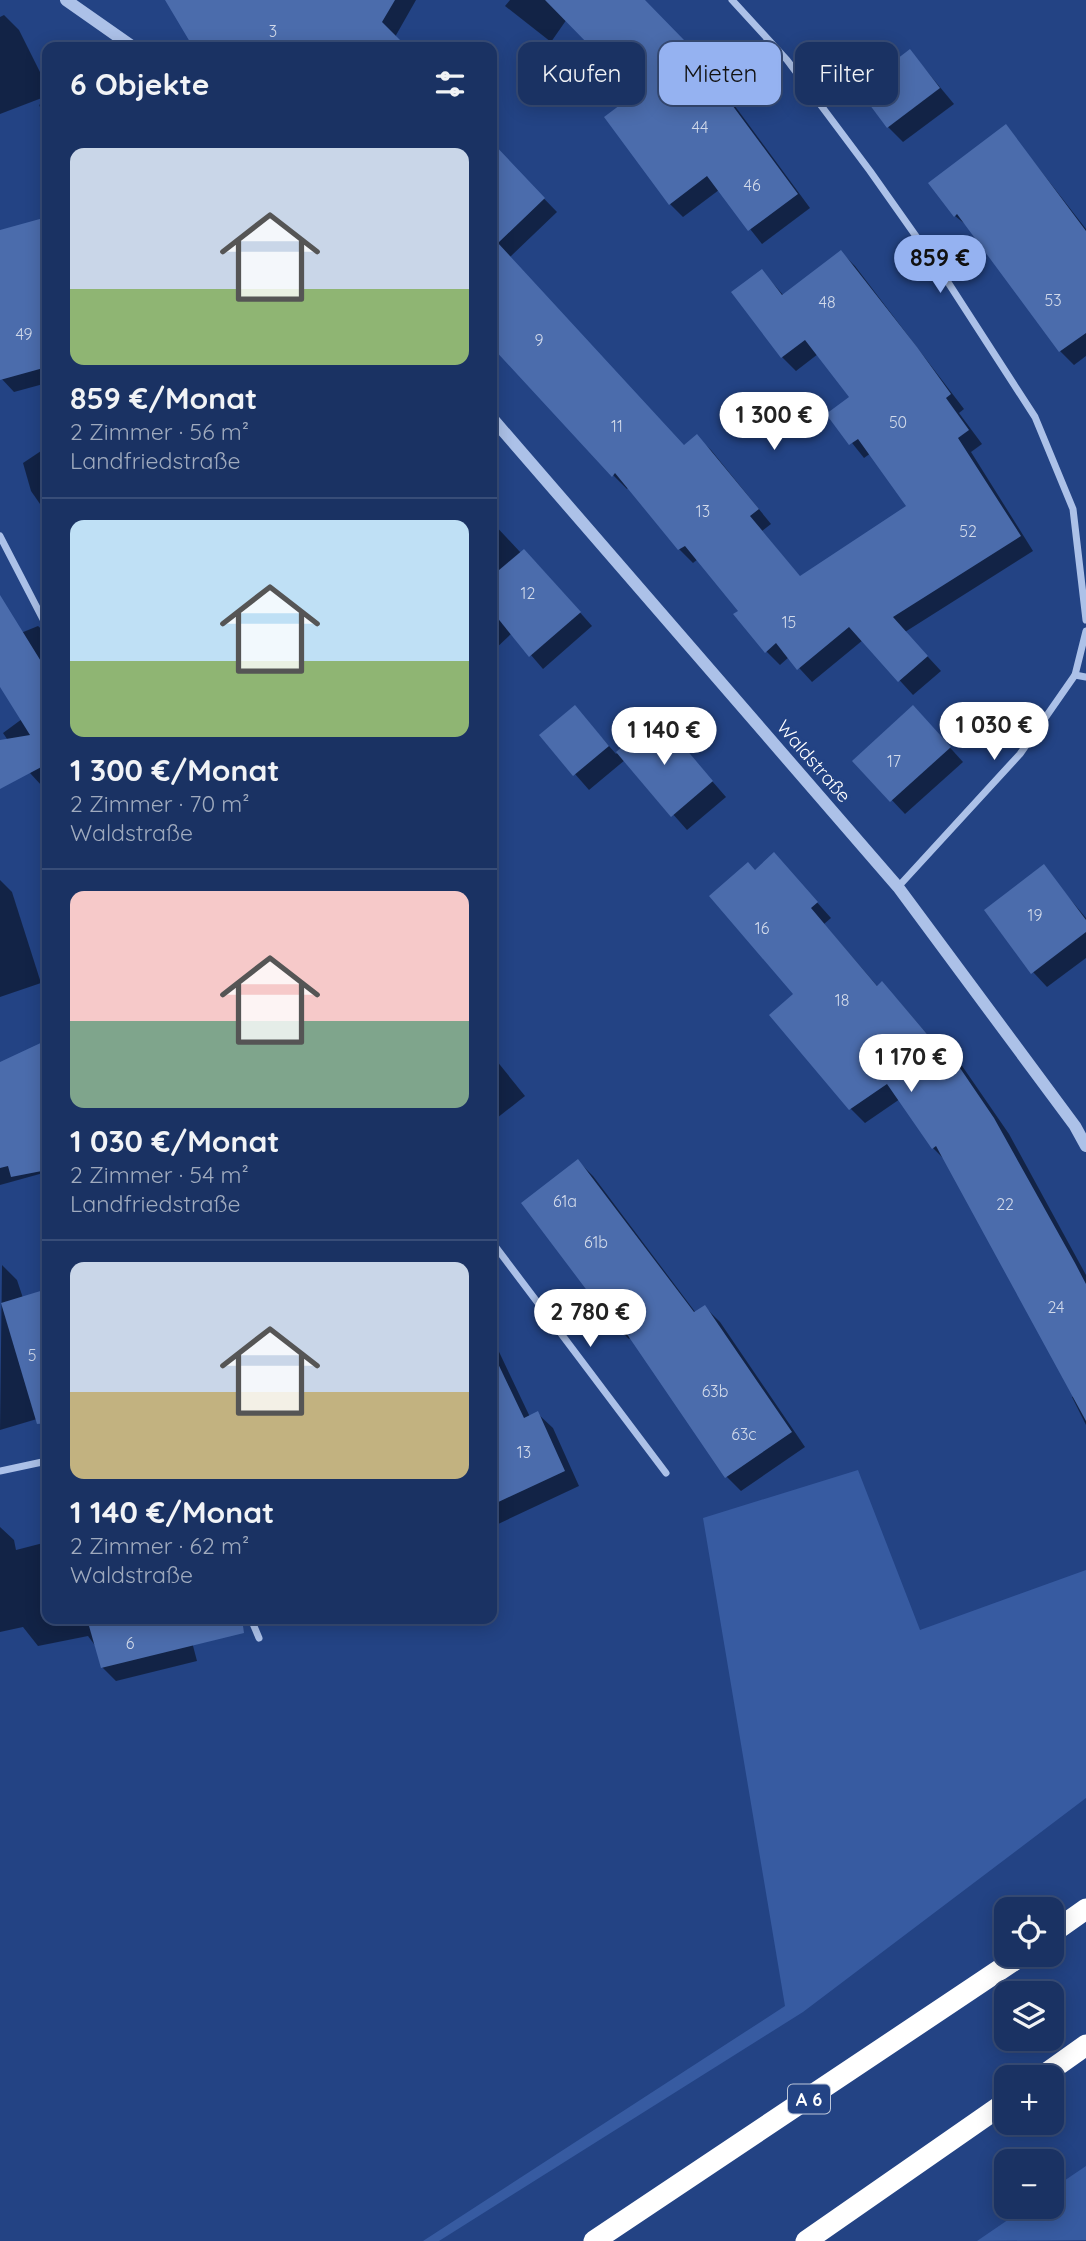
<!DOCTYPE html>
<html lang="de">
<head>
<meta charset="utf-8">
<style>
  :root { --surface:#1a3263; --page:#233a69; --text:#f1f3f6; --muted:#9faabe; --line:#384d78; --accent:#95b2f1 }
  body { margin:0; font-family:Quicksand,sans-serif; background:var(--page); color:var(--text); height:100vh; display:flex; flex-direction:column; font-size:26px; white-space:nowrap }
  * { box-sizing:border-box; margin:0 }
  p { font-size:23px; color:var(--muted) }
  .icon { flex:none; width:38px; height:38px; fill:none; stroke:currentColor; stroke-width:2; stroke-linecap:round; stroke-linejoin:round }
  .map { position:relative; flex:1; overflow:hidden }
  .panel { position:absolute; left:42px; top:42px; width:455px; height:1582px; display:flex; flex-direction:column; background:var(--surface); border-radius:14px; box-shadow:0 4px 18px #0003,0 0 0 2px var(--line) }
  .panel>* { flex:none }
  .top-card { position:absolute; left:518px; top:42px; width:462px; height:63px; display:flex; gap:14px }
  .fabs { position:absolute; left:994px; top:1897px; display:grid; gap:14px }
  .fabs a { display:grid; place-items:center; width:70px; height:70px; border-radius:14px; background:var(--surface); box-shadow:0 4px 18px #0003,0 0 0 2px var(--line); font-size:35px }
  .price { position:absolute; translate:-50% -60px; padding:0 16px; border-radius:24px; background:#fff; color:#222; font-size:23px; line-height:46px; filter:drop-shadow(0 2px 4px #0008) }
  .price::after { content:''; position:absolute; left:50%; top:42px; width:21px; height:16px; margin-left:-10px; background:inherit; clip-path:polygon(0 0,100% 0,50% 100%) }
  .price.active { background:var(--accent); color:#111 }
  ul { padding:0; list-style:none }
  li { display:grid; align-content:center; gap:14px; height:371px; padding:0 28px }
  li+li { border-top:2px solid var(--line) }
  li span { display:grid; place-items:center; height:217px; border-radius:14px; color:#555 }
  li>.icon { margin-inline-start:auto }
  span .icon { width:126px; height:126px; fill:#fffc; stroke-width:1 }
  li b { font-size:30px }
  h2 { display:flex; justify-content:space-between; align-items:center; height:84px; padding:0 28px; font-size:30px }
  .chip { padding:0 24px; border-radius:14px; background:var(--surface); box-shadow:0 4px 18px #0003,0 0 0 2px var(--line); font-size:24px; line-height:63px }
  .chip.active { background:var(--accent); color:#111 }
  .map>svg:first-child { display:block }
  .green { fill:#375ba1 }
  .shadow { fill:#0007 }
  .building { fill:#4b6cac }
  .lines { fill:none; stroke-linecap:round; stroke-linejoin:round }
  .minor { stroke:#acc1e8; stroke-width:7 }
  .tertiary { stroke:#acc1e8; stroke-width:12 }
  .motorway { stroke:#fff; stroke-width:21 }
  .labels { text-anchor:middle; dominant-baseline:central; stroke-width:6; stroke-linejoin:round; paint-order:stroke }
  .number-label { font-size:16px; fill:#d2daea }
  .shield { fill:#234384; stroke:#bdc7da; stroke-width:2 }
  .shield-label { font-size:18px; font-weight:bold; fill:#fff }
  .street-label { font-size:19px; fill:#fff; stroke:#234384 }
</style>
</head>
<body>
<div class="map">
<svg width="1086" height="2241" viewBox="0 0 1086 2241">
  <rect width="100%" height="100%" fill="#234384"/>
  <!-- green -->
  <g class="green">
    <polygon points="858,1470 920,1630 1086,1570 1086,1798 803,2012 439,2241 423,2241 785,2006 703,1518"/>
    <polygon points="1086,2166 1086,2240 977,2241 1027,2207 1052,2207 1052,2189"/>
  </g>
  <!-- shadow -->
  <g class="shadow">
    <polygon points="167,0 416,0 395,37 405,47 203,47 183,28"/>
    <polygon points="510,0 643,0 698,56 810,208 762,244 719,190 683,217 670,204 638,93 567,19 551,42 505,6"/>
    <polygon points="4,15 19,30 47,86 47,96 0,114 0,17"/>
    <polygon points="910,51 954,104 903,142 888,127"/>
    <polygon points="39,104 47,113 47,130"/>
    <polygon points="1006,126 1086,229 1086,356 1074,365 1060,351 970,228 955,216"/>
    <polygon points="494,147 557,212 510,257 684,447 697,437 711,450 771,524 762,531 801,578 909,506 871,453 864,458 829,414 851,398 818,354 796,371 782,357 762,271 784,296 841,252 855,266 964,409 959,413 982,444 971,452 1033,551 905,632 941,671 913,695 863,640 812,682 789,657 780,665 766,651 741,611 698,559 693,563 679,549 629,487 627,489 613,475 492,344"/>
    <polygon points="0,232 37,293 47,291 47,383 14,392 0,377"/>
    <polygon points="47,447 47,514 31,491 23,463"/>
    <polygon points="492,522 521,553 537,564 592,626 543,669 512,633 492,652 492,578 498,573 492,567"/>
    <polygon points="0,621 11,637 38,626 47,634 47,681 43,684 47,691 47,785 45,782 41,785 30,773 3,733 22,719 0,684"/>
    <polygon points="575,707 616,754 657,718 726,797 687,830 625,760 589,790 541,735"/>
    <polygon points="926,721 963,762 905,814 855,761"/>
    <polygon points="774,854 831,918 824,924 878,987 896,998 939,1048 943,1045 958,1060 1009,1134 1086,1275 1086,1425 1072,1397 1074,1396 947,1162 933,1148 900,1099 865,1123 850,1108 795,994 755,872"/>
    <polygon points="1043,867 1086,918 1086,958 1047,987 1033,972"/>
    <polygon points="0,880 12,892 41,983 0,997"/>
    <polygon points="47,1042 47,1172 0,1185 0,1073"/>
    <polygon points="492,1055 525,1096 492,1122"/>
    <polygon points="578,1161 593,1176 696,1313 705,1307 720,1322 805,1447 741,1491 726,1476 631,1337 629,1339 614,1324 523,1203"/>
    <polygon points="2,1265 17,1280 23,1298 47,1291 47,1416 0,1430"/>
    <polygon points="492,1337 530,1417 538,1414 553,1428 579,1486 496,1525 492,1521"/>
    <polygon points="0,1527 14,1540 16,1550 47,1542 47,1619 186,1619 197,1661 116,1681 102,1667 97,1648 88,1636 38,1646 23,1627 0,1632"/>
  </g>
  <!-- building -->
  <g class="building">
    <polygon points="165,0 395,0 382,22 407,47 193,47"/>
    <polygon points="545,0 645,0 684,40 798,194 748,231 707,176 669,205 604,117 636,93"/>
    <polygon points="910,49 940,88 887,128 858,89"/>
    <polygon points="1006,124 1086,231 1086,333 1059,352 957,214 954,217 928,183"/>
    <polygon points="492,142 545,198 498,243 684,445 697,434 759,509 750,516 800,576 906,506 858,439 849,445 826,414 849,397 805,340 781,358 731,292 762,269 782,295 841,250 917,347 951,394 946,398 969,430 958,438 1021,536 893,617 928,656 898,682 849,627 797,670 776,643 765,653 733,614 738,611 685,546 678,550 615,473 612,477 492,347"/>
    <polygon points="47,217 47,367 0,380 0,230"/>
    <polygon points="524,549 581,612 529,657 492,611 492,576"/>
    <polygon points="0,595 47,671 47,764 0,789 0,740 30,735 0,687"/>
    <polygon points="575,705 609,746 573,776 539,735"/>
    <polygon points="913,705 951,747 890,802 852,761"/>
    <polygon points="658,716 713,781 671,817 616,752"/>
    <polygon points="774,852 818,902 811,908 877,986 882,981 938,1047 943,1043 994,1118 1075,1263 1086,1284 1086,1421 936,1146 932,1149 887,1084 849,1110 769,1015 793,994 709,896 748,862 755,870"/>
    <polygon points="1044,864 1086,920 1086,932 1031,974 984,910"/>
    <polygon points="47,1040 47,1170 11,1177 8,1166 0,1168 0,1062"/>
    <polygon points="578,1159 694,1312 705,1305 792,1432 725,1478 618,1321 613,1325 521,1203"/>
    <polygon points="47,1289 47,1423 37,1424 1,1303"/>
    <polygon points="492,1351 524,1418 538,1411 565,1471 492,1505"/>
    <polygon points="87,1619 242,1619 244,1633 101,1668"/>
  </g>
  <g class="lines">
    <!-- minor -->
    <g class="minor">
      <polyline points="732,0 787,60 870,171 942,273 1035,417 1073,509 1086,620"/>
      <polyline points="0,536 47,627"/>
      <polyline points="1075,675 1086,677"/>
      <polyline points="898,887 1020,754 1075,675 1086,631"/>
      <polyline points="492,1242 666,1473"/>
      <polyline points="0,1471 47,1461"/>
      <polyline points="251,1619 259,1638"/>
    </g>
    <!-- tertiary -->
    <g class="tertiary">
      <polyline points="66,0 133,47"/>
      <polyline points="492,418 898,887 1075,1126 1086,1146"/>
    </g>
    <!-- motorway -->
    <g class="motorway">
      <polyline points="1052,1933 1086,1909"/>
      <polyline points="1041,2077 1086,2045"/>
      <polyline points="594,2241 1022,1955"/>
      <polyline points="806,2241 1006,2102"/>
    </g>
  </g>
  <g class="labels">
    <!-- number labels -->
    <g class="number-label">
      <text x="273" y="31">3</text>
      <text x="700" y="127">44</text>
      <text x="752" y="185">46</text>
      <text x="1053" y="300">53</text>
      <text x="827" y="302">48</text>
      <text x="24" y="334">49</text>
      <text x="539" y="340">9</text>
      <text x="898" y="422">50</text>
      <text x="617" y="426">11</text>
      <text x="703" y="511">13</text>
      <text x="968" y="531">52</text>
      <text x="528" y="593">12</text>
      <text x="789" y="622">15</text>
      <text x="894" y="761">17</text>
      <text x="1035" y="915">19</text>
      <text x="762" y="928">16</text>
      <text x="842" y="1000">18</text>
      <text x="565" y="1201">61a</text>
      <text x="1005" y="1204">22</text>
      <text x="596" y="1242">61b</text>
      <text x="1056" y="1307">24</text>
      <text x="32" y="1355">5</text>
      <text x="715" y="1391">63b</text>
      <text x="744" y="1434">63c</text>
      <text x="524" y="1452">13</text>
      <text x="130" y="1643">6</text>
    </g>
    <!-- shield labels -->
    <rect class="shield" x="788" y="2084.5" width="42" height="29" rx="5"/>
    <g class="shield-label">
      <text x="809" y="2099">A 6</text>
    </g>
    <!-- street labels -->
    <g class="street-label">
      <text transform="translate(814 761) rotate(49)">Waldstraße</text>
    </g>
  </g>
</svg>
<div class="fabs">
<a><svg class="icon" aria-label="locate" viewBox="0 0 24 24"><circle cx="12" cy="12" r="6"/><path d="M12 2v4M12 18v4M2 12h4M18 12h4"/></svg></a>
<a><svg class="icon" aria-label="layers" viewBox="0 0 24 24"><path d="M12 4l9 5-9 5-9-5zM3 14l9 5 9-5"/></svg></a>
<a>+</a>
<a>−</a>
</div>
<b class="price active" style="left:940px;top:295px">859 €</b>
<b class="price" style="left:774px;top:452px">1 300 €</b>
<b class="price" style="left:994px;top:762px">1 030 €</b>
<b class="price" style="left:664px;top:767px">1 140 €</b>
<b class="price" style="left:911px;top:1094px">1 170 €</b>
<b class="price" style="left:590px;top:1349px">2 780 €</b>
<div class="top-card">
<a class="chip">Kaufen</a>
<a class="chip active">Mieten</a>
<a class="chip">Filter</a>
</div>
<section class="panel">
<h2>6 Objekte<svg class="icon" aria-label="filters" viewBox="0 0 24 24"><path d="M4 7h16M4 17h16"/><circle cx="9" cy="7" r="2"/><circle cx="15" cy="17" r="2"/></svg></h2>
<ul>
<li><span style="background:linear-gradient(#c9d6e8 65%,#8fb573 0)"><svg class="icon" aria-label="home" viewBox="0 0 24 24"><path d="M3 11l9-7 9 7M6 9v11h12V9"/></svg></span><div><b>859 €/Monat</b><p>2 Zimmer · 56 m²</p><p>Landfriedstraße</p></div></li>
<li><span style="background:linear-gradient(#bfe0f5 65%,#8fb573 0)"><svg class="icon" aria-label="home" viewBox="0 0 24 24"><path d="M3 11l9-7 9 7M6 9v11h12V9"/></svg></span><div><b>1 300 €/Monat</b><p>2 Zimmer · 70 m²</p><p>Waldstraße</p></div></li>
<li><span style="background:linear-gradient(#f6c9c9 60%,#7fa58c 0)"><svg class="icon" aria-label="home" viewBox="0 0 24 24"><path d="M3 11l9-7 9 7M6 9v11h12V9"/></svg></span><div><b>1 030 €/Monat</b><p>2 Zimmer · 54 m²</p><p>Landfriedstraße</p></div></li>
<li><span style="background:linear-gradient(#c9d6e8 60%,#c2b280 0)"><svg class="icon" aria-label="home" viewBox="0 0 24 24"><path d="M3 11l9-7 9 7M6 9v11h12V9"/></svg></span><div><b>1 140 €/Monat</b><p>2 Zimmer · 62 m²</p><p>Waldstraße</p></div></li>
</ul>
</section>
</div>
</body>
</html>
